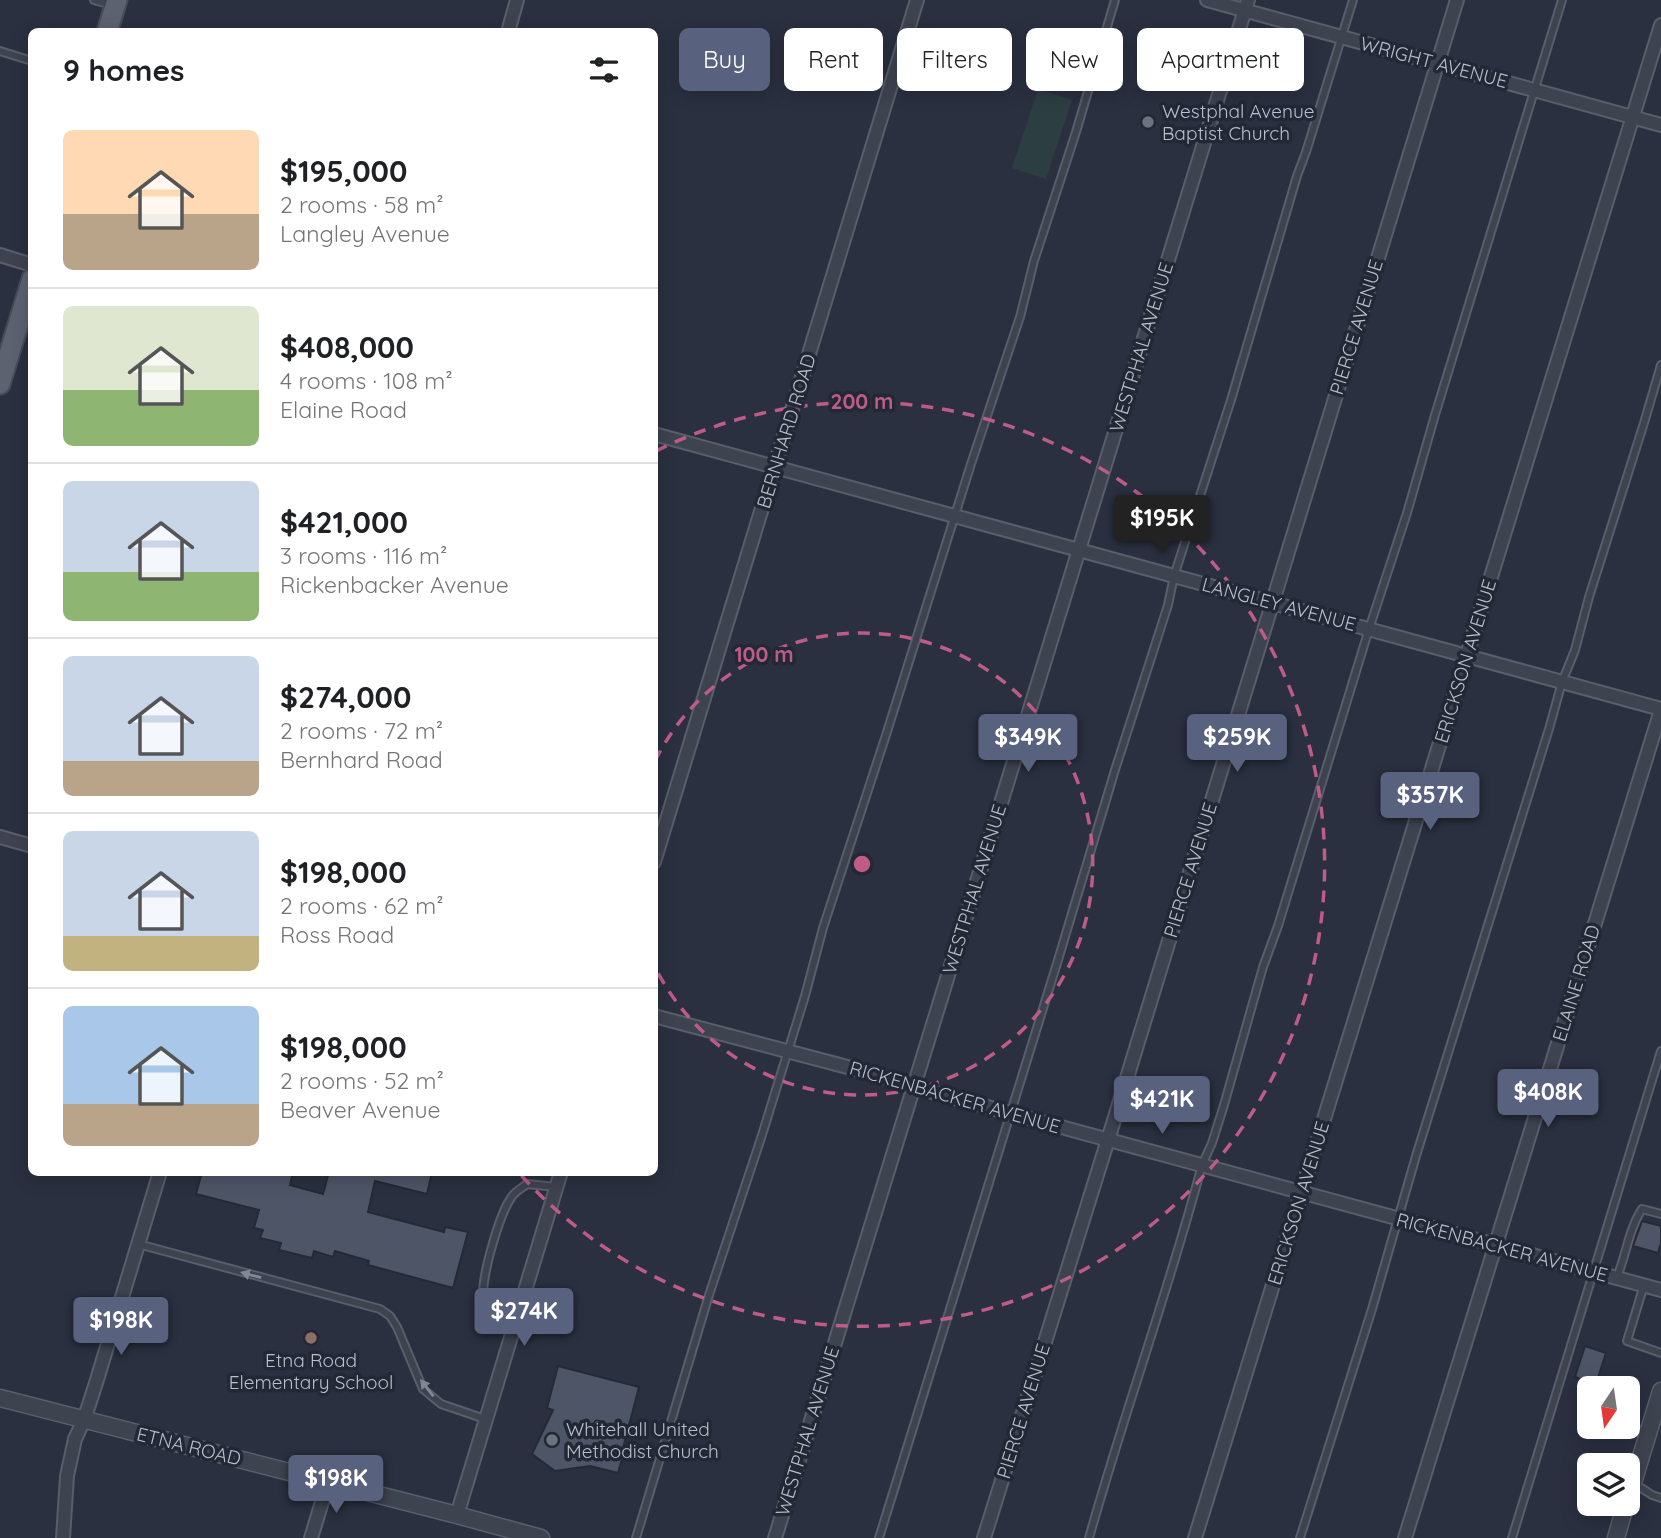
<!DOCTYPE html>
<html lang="en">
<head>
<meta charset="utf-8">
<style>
  :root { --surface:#fff; --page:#f2f2f2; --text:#202124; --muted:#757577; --line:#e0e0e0; --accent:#58617e }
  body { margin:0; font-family:Quicksand,sans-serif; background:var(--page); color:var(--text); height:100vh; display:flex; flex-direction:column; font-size:26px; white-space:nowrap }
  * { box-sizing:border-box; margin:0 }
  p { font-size:23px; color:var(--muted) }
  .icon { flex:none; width:38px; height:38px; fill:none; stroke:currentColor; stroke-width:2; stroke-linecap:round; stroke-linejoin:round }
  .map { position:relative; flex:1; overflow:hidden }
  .side { position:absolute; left:28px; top:28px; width:630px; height:1148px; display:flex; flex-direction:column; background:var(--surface); border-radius:10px; box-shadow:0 4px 18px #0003 }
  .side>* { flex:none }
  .guide { position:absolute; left:679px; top:28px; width:665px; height:63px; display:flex; gap:14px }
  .needle { width:46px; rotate:193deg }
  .fabs { position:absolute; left:1577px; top:1376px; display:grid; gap:14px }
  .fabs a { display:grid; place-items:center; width:63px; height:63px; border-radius:10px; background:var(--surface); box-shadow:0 4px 18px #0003; font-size:35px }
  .price { position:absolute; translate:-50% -60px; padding:0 16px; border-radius:7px; background:var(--accent); color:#fff; font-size:23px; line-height:46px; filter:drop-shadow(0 2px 4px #0008) }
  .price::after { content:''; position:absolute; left:50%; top:42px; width:21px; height:16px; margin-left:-10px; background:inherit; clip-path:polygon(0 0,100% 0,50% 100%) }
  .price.selected { background:#222; color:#fff }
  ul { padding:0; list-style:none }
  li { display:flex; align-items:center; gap:21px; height:175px; padding:0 35px }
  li+li { border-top:2px solid var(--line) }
  li span { display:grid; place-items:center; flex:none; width:196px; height:140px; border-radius:10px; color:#555 }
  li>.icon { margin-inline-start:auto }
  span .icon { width:84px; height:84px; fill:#fffc; stroke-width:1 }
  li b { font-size:30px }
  h2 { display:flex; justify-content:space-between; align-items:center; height:84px; padding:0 35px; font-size:30px }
  .chip { padding:0 24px; border-radius:10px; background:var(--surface); box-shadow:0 4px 18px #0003; font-size:24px; line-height:63px }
  .chip.selected { background:var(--accent); color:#fff }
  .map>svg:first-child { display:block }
  .green { fill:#2d3e42 }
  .building { fill:#4e5566; stroke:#242a37; stroke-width:2 }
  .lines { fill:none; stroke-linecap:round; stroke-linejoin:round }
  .service-casing { stroke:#595e6a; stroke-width:10 }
  .minor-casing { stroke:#595e6a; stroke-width:16 }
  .tertiary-casing { stroke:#595e6a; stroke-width:19 }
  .primary-casing { stroke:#484c59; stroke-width:23 }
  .service { stroke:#3e4350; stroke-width:6 }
  .minor { stroke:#3e4350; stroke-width:12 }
  .tertiary { stroke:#3e4350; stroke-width:16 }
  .primary { stroke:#5c6270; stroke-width:19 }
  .oneway { fill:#838793 }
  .ring { fill:none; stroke:#bf5b87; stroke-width:3.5; stroke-dasharray:12 9 }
  .worship-dot { fill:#6b7280; stroke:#222835; stroke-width:2.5 }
  .education-dot { fill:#8d6e63; stroke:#222835; stroke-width:2.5 }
  .labels { text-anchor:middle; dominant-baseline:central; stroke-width:7; stroke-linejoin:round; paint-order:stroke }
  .street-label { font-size:19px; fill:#bbbfca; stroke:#222835 }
  .poi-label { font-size:19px; fill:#bbbfca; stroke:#222835; text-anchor:start }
  .centre { fill:#bf5b87; stroke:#222835; stroke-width:3.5 }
  .ring-label { font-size:21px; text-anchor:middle; font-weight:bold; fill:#bf5b87; stroke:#222835; stroke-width:7; stroke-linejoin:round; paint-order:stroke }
</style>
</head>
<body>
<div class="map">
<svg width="1661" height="1538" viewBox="0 0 1661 1538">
  <rect width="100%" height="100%" fill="#2a3040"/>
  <!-- green -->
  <polygon class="green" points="1038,89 1072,100 1046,179 1012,168"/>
  <!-- building -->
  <g class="building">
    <polygon points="202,1172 293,1172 290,1185 323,1194 329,1172 432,1172 427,1194 375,1181 368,1212 444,1232 445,1227 468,1232 453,1288 368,1265 369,1261 335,1251 333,1257 314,1251 312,1258 279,1250 281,1243 260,1238 263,1230 254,1228 259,1210 196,1194"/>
    <polygon points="1642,1221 1661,1226 1661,1243 1658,1253 1633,1246"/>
    <polygon points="1585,1346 1606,1353 1596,1384 1575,1377"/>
    <polygon points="558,1366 639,1387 622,1452 624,1452 618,1473 590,1466 555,1471 532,1454 553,1410 547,1408"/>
  </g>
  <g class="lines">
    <!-- service casing -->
    <g class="service-casing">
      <g id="service">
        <polyline points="94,0 112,5"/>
        <polyline points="0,51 32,61"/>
        <polyline points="138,1244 380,1309 390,1316 397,1327 423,1389 441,1404 485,1419"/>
        <path d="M1617 1277C1626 1255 1629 1229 1642 1209L1661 1214"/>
        <polyline points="1644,1285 1627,1341 1661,1353"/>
        <path d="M514 1327C506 1324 494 1321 489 1315 485 1309 483 1300 483 1294 483 1273 499 1215 511 1198 514 1192 522 1188 527 1184L556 1187"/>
        <polyline points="1628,1426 1646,1433"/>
        <polyline points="1635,1484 1652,1495 1661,1498"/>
        <polyline points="636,1538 709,1295 762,1135 805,996 823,928 886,735 971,464 1020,317 1034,261 1076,132 1115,0"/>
        <polyline points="879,1538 1058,960 1115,770 1168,605 1174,576 1231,400 1297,176 1306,152 1353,0"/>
        <path d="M1089 1538C1124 1413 1169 1290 1202 1165L1212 1143 1224 1105 1263 967 1278 926 1369 629 1407 513 1435 415 1562 0"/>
        <polyline points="1300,1538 1372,1309 1416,1156 1549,729 1562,682 1575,650 1589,597 1644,423 1661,365"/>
        <polyline points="1512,1538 1661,1051"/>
      </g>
    </g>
    <!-- minor casing -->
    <g class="minor-casing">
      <g id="minor">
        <polyline points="1207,0 1661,125"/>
        <polyline points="508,32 517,0"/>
        <polyline points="0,255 32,265"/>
        <polyline points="654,434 1661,709"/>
        <polyline points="0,837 32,846"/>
        <polyline points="654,862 917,0"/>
        <polyline points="654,1016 874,1074 914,1087 1661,1290"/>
        <polyline points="457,1515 561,1172"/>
        <polyline points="63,1538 67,1476 75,1439 84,1420 96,1383 160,1172"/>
        <polyline points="311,1538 328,1482"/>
        <polyline points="775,1538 1248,0"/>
        <polyline points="984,1538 1115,1117 1457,0"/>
        <polyline points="1195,1538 1661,25"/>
        <polyline points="1405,1538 1661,710"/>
      </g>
    </g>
    <!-- tertiary casing -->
    <g class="tertiary-casing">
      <g id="tertiary">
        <polyline points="0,1398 457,1515 541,1538"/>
        <polyline points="1628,1499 1661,1391"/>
        <polyline points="1616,1538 1626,1503"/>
      </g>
    </g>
    <!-- primary casing -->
    <g class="primary-casing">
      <g id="primary">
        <polyline points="107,32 117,0"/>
        <polyline points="0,384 32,279"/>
      </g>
    </g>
    <!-- service -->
    <use href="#service" class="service"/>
    <!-- minor -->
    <use href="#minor" class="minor"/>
    <!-- tertiary -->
    <use href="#tertiary" class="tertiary"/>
    <!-- primary -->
    <use href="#primary" class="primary"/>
  </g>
  <!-- one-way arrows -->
  <defs><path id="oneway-solid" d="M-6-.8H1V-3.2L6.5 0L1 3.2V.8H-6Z" transform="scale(1.75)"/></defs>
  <g class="oneway">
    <use href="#oneway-solid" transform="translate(251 1275) rotate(-165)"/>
    <use href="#oneway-solid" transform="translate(427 1388) rotate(-128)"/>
  </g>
  <!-- distance rings -->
  <g class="ring">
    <path d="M655 761A231 231 0 1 1 655 967"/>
    <path d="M656 451A462 462 0 1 1 519 1173"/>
  </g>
  <!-- markers -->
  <g class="worship-dot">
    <circle cx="1148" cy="122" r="7"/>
    <circle cx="552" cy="1440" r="7"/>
  </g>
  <circle class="education-dot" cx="311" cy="1338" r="7"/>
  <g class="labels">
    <!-- street labels -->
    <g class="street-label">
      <text transform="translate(1434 62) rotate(15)">WRIGHT AVENUE</text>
      <text transform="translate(1356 327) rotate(-73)">PIERCE AVENUE</text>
      <text transform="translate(1141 347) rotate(-73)">WESTPHAL AVENUE</text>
      <text transform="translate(786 431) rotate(-73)">BERNHARD ROAD</text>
      <text transform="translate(1279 604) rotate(15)">LANGLEY AVENUE</text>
      <text transform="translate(1465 661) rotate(-73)">ERICKSON AVENUE</text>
      <text transform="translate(1190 870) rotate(-73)">PIERCE AVENUE</text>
      <text transform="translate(974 889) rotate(-73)">WESTPHAL AVENUE</text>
      <text transform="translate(1576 983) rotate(-73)">ELAINE ROAD</text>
      <text transform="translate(955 1097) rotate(16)">RICKENBACKER AVENUE</text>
      <text transform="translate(1298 1203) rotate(-73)">ERICKSON AVENUE</text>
      <text transform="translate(1502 1247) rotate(15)">RICKENBACKER AVENUE</text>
      <text transform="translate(1023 1411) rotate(-73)">PIERCE AVENUE</text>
      <text transform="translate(807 1431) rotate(-73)">WESTPHAL AVENUE</text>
      <text transform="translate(189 1446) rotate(14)">ETNA ROAD</text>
    </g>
    <!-- poi labels -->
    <g class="poi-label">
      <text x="1162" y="111">Westphal Avenue<tspan x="1162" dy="22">Baptist Church</tspan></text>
      <text x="311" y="1360" text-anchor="middle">Etna Road<tspan x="311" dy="22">Elementary School</tspan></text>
      <text x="566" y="1429">Whitehall United<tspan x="566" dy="22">Methodist Church</tspan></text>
    </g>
  </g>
  <circle cx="862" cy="864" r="10" class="centre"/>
  <g class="ring-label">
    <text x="862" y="409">200 m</text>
    <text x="764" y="662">100 m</text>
  </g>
</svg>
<div class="fabs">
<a><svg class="needle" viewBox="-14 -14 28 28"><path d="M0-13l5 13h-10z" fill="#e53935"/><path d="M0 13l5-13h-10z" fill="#757577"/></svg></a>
<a><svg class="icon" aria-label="layers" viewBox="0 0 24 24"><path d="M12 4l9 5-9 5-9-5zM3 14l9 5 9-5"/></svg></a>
</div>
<b class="price selected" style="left:1162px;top:555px">$195K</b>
<b class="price" style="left:1028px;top:774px">$349K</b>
<b class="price" style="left:1237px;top:774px">$259K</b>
<b class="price" style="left:1430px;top:832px">$357K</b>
<b class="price" style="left:1548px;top:1129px">$408K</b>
<b class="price" style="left:1162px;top:1136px">$421K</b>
<b class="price" style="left:524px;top:1348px">$274K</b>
<b class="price" style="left:121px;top:1357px">$198K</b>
<b class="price" style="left:336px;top:1515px">$198K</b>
<div class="guide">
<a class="chip selected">Buy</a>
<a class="chip">Rent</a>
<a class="chip">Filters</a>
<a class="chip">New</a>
<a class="chip">Apartment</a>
</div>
<section class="side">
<h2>9 homes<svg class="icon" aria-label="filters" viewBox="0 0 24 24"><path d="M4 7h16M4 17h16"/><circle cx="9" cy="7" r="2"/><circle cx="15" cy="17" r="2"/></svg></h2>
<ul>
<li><span style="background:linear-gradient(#ffd9b3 60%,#b9a48a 0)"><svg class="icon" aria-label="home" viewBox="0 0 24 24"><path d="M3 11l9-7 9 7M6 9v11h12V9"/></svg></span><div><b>$195,000</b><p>2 rooms · 58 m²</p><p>Langley Avenue</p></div></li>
<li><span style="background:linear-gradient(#dfe7d0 60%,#8fb573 0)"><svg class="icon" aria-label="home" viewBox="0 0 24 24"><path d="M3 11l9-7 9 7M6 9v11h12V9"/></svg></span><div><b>$408,000</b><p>4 rooms · 108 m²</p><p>Elaine Road</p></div></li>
<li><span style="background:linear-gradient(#c9d6e8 65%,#8fb573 0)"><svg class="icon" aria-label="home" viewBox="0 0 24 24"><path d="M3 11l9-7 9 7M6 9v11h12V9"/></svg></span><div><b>$421,000</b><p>3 rooms · 116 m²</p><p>Rickenbacker Avenue</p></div></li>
<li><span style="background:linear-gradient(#c9d6e8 75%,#b9a48a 0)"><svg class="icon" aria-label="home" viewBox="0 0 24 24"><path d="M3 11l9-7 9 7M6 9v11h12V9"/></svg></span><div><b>$274,000</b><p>2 rooms · 72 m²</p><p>Bernhard Road</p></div></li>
<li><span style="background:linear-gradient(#c9d6e8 75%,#c2b280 0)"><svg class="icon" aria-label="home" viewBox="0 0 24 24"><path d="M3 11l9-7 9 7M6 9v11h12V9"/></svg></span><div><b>$198,000</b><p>2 rooms · 62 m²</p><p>Ross Road</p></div></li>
<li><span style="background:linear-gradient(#a9c7e8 70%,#b9a48a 0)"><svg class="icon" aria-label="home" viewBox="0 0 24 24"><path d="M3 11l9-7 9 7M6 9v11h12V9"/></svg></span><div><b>$198,000</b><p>2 rooms · 52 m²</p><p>Beaver Avenue</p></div></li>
</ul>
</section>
</div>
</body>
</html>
